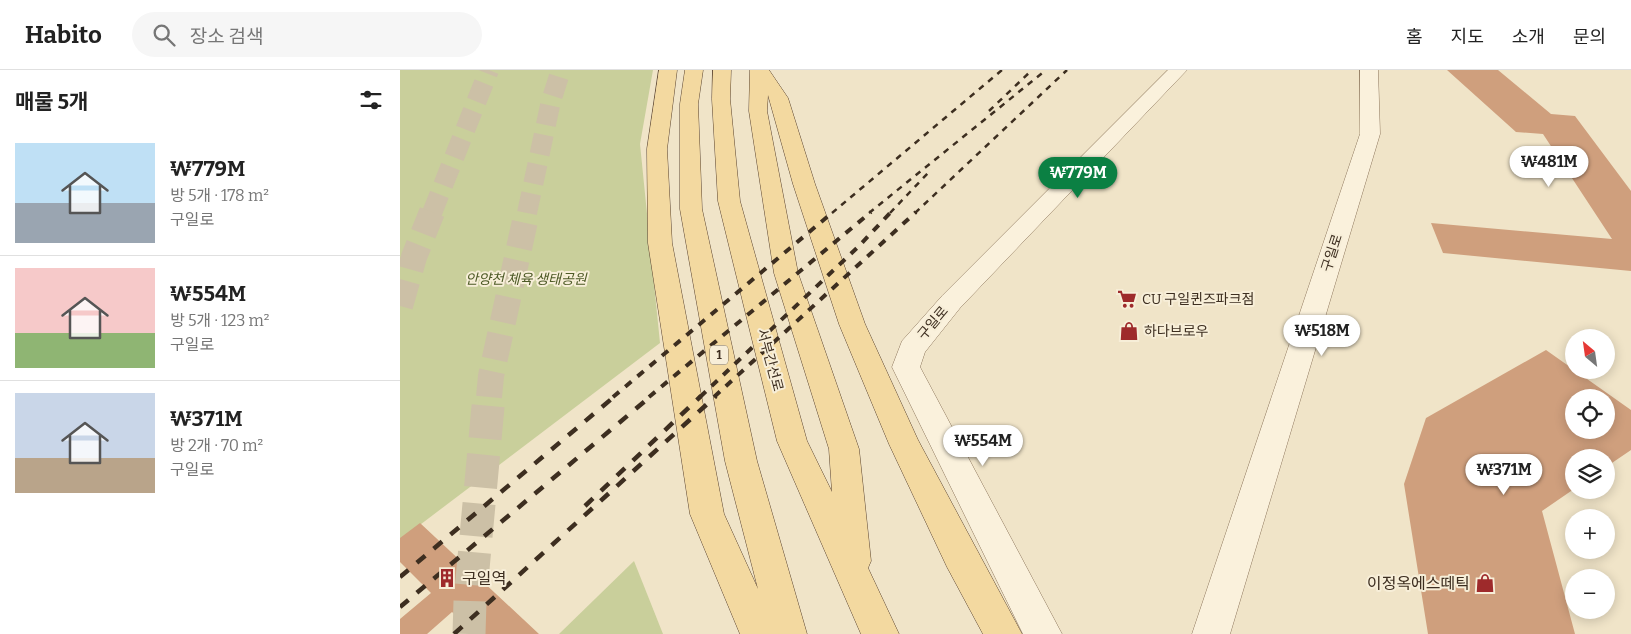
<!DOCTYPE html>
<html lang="ko">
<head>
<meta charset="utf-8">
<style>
  :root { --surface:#fff; --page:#f6f6f6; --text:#222; --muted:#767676; --line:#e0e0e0; --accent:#0b8043 }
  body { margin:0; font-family:Bitter,"Noto Sans KR",serif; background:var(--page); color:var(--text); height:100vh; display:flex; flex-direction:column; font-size:19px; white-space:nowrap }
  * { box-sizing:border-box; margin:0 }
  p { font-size:16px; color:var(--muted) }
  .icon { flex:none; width:28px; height:28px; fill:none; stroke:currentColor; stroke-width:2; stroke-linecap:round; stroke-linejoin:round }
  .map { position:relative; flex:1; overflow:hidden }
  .panel { display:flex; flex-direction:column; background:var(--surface); width:400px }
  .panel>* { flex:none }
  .needle { width:32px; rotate:331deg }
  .tools { position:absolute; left:1165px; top:259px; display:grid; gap:10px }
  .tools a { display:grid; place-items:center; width:50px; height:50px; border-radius:50%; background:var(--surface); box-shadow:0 2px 12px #0003; font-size:25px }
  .price { position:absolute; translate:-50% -42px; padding:0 11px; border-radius:18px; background:#fff; color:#222; font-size:16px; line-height:32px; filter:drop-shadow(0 1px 2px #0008) }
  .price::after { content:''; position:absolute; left:50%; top:30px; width:15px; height:11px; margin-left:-8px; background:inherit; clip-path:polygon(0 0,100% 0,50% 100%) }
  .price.on { background:var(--accent); color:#fff }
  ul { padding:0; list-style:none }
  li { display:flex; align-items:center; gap:15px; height:125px; padding:0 15px }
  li+li { border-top:1px solid var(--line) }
  li span { display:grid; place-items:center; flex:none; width:140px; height:100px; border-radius:0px; color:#555 }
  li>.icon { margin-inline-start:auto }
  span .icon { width:60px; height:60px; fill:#fffc; stroke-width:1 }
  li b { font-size:21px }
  h2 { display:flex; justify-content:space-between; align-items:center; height:60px; padding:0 15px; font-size:21px }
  header { display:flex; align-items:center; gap:30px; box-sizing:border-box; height:70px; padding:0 25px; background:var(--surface); border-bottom:1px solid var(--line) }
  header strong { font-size:24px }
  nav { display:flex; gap:28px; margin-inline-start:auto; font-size:18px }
  .search { width:350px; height:45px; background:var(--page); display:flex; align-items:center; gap:12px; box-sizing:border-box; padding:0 18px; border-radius:28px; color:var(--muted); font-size:19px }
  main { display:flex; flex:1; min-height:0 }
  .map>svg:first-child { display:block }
  .green { fill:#c9cf9b }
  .building { fill:#cf9f7d; fill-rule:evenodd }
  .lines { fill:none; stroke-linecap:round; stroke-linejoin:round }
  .trunk-tunnel-far2 { stroke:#ccc0a6; stroke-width:20; stroke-dasharray:20 10; stroke-linecap:butt }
  .trunk-tunnel-far1 { stroke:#ccc0a6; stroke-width:26; stroke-dasharray:26 12; stroke-linecap:butt }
  .trunk-tunnel { stroke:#ccc0a6; stroke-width:33; stroke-dasharray:33 16; stroke-linecap:butt }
  .minor-casing { stroke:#8d765c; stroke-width:1 }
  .primary-casing { stroke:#5b4430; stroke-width:1 }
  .minor { fill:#faf1dc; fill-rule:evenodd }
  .primary { fill:#f3d9a0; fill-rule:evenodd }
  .rail-far2 { stroke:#3d2e20; stroke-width:2.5; stroke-dasharray:6 6; stroke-linecap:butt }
  .rail-far1 { stroke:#3d2e20; stroke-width:4; stroke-dasharray:8 8; stroke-linecap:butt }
  .rail { stroke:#3d2e20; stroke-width:4.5; stroke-dasharray:11 11; stroke-linecap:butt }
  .labels { text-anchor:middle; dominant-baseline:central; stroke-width:4; stroke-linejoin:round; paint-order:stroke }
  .shield { fill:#f7eed8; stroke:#756857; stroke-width:1 }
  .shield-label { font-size:12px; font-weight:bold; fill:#3d2e20 }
  .street-label { font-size:14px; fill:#3d2e20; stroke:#f7eed8 }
  .park-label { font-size:14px; font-style:italic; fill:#4d5a26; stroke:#f7eed8 }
  .poi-label { font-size:14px; fill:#3d2e20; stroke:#f7eed8; text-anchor:start }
  .near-poi-label { font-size:16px; fill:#3d2e20; stroke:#f7eed8; text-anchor:start }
</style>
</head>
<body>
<header>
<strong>Habito</strong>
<div class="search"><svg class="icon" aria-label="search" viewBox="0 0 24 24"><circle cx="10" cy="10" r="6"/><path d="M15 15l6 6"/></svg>장소 검색</div>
<nav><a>홈</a><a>지도</a><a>소개</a><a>문의</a></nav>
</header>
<main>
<section class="panel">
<h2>매물 5개<svg class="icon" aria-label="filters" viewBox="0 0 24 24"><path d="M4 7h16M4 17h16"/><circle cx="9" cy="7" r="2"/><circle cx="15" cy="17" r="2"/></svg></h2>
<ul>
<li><span style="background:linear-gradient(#bfe0f5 60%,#9aa5b1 0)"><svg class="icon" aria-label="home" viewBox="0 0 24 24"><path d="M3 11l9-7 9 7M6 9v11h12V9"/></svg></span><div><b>₩779M</b><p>방 5개 · 178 m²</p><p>구일로</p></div></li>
<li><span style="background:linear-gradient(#f6c9c9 65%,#8fb573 0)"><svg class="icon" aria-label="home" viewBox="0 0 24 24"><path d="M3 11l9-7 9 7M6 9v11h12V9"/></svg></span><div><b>₩554M</b><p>방 5개 · 123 m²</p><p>구일로</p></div></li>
<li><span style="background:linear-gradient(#c9d6e8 65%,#b9a48a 0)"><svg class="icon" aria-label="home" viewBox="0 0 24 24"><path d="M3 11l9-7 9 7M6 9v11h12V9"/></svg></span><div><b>₩371M</b><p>방 2개 · 70 m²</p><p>구일로</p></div></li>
</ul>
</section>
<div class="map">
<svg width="1231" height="564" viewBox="0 0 1231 564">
  <rect width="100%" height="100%" fill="#f0e4c8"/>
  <!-- green -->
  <g class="green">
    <polygon points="0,0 253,0 240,74 260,273 0,470"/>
    <polygon points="234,491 263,564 159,564"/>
  </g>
  <!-- building -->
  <g class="building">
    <polygon points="1047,0 1098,0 1151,44 1175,46 1231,121 1231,201 1043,183 1031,153 1212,169 1143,64 1116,62"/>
    <path d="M1146 280 1231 340V380L1206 397V388H1174V419L1142 441 1175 564H1028L1004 414 1026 348ZM1174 328H1206V360H1174Z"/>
    <polygon points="20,453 139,564 77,564 52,542 27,564 0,564 0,549 31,523 0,492 0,468"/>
  </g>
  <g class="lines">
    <!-- trunk-tunnel-far2 -->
    <g class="trunk-tunnel-far2">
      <polyline points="32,143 89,0"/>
      <polyline points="127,143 151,31 161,0"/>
    </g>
    <!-- trunk-tunnel-far1 -->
    <g class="trunk-tunnel-far1">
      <polyline points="0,236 14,187 32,142"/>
      <polyline points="89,327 91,306 127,142"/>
    </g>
    <!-- trunk-tunnel -->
    <polyline class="trunk-tunnel" points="69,564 70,531 89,326"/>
    <!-- minor casing -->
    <g class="minor-casing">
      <g id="minor">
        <polygon points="768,0 787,0 560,238 525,282 520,297 662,564 623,564 492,297 502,271 542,226"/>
        <polygon points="960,0 978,0 980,64 830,564 792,564 960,64"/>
      </g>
    </g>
    <!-- primary casing -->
    <g class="primary-casing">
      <g id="primary">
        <polygon points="259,0 277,0 267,79 272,173 324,444 358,519 325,391 280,139 280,34 285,0 303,0 298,34 302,139 357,391 407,564 340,564 290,444 248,173 247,79"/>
        <polygon points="313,0 331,0 330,29 340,131 407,371 432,422 429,379 374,203 349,41 350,0 369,0 388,28 415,114 465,254 518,370 622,564 583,564 547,497 489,374 439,254 393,114 368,25 367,41 398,203 459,379 471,491 468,498 499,564 461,564 377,371 318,131 312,29"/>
      </g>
    </g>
    <!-- minor -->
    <use href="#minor" class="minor"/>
    <!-- primary -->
    <use href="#primary" class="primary"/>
    <!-- rail-far2 -->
    <g class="rail-far2">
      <polyline points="589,41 632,0"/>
      <polyline points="432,143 602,0"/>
      <polyline points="469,143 646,0"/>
      <polyline points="490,143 528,103"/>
      <polyline points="515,143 667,0"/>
    </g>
    <!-- rail-far1 -->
    <g class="rail-far1">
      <polyline points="213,327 433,142"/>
      <polyline points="249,327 471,142"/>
      <polyline points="300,327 458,177 491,142"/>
      <polyline points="314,327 516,142"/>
    </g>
    <!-- rail -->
    <g class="rail">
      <polyline points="185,436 301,326"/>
      <polyline points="0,507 215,326"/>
      <polyline points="0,537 251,326"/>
      <polyline points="54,564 316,326"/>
    </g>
  </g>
  <!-- icons -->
  <defs>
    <g id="supermarket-bare" transform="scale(1.5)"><path d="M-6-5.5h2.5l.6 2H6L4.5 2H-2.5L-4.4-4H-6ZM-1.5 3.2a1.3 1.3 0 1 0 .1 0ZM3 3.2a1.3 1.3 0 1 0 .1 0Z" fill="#9e2a2b" stroke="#f7eed8" stroke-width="2.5" paint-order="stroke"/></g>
    <g id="shop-bare" transform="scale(1.5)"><path d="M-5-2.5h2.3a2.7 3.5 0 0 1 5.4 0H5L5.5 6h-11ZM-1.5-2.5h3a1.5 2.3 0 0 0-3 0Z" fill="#9e2a2b" stroke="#f7eed8" stroke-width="2.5" paint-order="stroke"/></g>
    <g id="building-bare" transform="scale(1.5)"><path d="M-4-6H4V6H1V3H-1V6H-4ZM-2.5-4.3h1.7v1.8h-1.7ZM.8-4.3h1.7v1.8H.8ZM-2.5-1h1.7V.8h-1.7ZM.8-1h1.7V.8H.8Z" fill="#9e2a2b" stroke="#f7eed8" stroke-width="2.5" paint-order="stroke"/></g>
  </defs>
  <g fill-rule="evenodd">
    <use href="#supermarket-bare" x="727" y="229"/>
    <use href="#shop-bare" x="729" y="261"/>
    <use href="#building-bare" x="47" y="508"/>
    <use href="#shop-bare" x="1085" y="513"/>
  </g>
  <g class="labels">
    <!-- shield labels -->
    <rect class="shield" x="310" y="275.5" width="18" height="19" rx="4"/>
    <g class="shield-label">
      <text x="319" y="285">1</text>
    </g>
    <!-- street labels -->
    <g class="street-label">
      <text transform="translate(932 183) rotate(-72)">구일로</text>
      <text transform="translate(533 253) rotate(-50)">구일로</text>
      <text transform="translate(370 290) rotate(75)">서부간선로</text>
    </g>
    <!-- park labels -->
    <g class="park-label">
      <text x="126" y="209">안양천 체육 생태공원</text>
    </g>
    <!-- poi labels -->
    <g class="poi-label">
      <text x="742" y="229">CU 구일퀸즈파크점</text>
      <text x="744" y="261">하다브로우</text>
    </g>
    <!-- near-poi labels -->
    <g class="near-poi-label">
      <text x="62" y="508">구일역</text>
      <text x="1070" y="513" text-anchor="end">이정옥에스떼틱</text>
    </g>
  </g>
</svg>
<div class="tools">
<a><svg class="needle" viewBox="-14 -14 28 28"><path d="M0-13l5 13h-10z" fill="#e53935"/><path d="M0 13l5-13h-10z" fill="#767676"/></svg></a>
<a><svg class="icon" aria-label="locate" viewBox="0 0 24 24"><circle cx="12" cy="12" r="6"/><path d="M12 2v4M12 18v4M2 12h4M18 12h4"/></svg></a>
<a><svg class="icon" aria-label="layers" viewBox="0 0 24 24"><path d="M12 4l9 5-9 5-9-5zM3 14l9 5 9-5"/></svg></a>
<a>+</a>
<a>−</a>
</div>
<b class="price" style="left:1149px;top:118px">₩481M</b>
<b class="price on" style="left:678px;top:129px">₩779M</b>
<b class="price" style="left:922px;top:287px">₩518M</b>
<b class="price" style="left:583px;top:397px">₩554M</b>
<b class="price" style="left:1104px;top:426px">₩371M</b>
</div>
</main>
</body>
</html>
